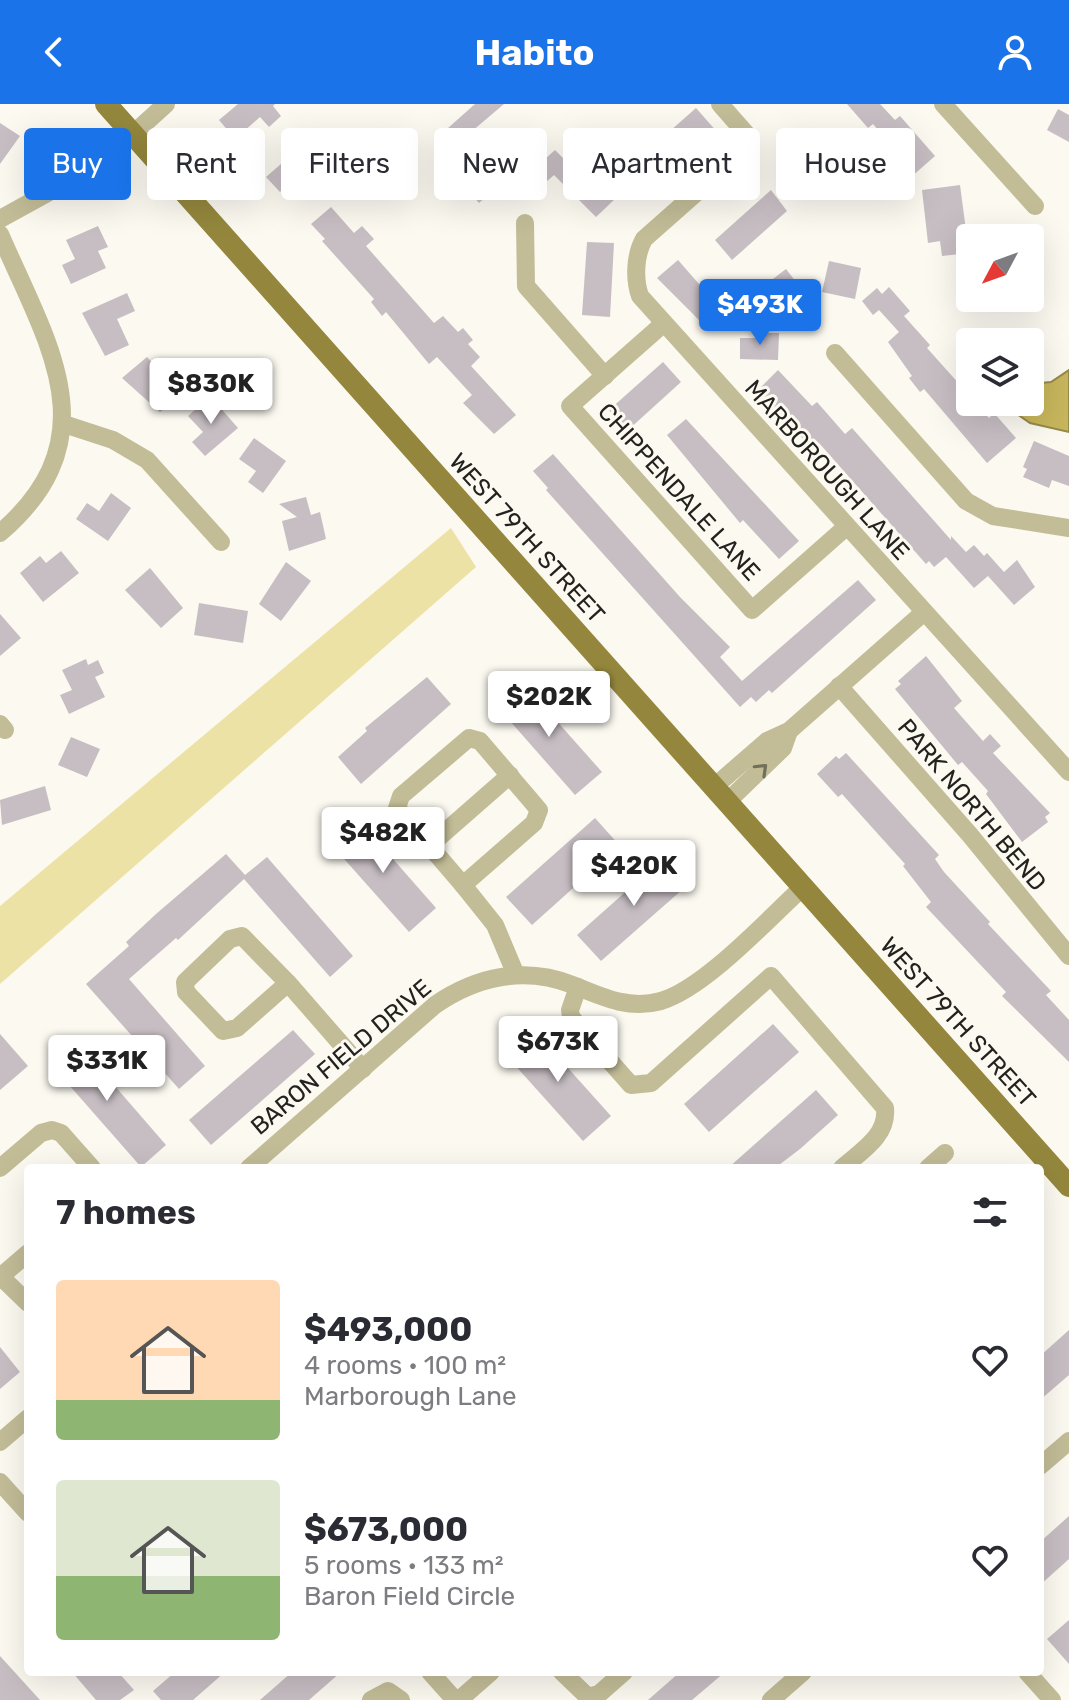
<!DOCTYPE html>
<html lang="en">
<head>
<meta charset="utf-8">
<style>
  :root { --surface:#fff; --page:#f7f7f7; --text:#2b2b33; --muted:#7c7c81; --accent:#1a73e8 }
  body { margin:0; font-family:Rubik,sans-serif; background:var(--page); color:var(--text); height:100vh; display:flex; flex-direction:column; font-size:30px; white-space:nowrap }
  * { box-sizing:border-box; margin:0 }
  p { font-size:26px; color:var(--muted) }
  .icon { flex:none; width:44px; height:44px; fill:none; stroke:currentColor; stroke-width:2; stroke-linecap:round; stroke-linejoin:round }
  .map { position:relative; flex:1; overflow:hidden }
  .drawer { position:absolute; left:24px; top:1060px; width:1020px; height:512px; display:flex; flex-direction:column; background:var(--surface); border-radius:8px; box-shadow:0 8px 32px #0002 }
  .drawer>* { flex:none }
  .guide { position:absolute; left:24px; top:24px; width:1022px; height:72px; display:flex; gap:16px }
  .needle { width:52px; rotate:229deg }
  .tools { position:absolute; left:956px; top:120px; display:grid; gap:16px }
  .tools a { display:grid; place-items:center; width:88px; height:88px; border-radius:8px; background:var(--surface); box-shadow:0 8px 32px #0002; font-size:40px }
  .price { position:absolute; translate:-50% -68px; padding:0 18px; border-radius:8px; background:#fff; color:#222; font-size:26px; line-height:52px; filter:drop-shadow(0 2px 4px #0008) }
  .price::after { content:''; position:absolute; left:50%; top:48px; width:24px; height:18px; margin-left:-12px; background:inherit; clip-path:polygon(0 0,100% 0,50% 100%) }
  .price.active { background:var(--accent); color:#fff }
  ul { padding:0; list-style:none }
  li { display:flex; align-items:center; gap:24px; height:200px; padding:0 32px }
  li span { display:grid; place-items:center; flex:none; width:224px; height:160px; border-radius:8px; color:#555 }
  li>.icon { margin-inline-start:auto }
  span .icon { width:96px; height:96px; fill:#fffc; stroke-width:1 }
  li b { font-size:34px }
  h2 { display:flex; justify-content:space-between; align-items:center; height:96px; padding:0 32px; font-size:34px }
  .pill { padding:0 28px; border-radius:8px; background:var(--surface); box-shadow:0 8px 32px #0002; font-size:28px; line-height:72px }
  .pill.active { background:var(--accent); color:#fff }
  header { display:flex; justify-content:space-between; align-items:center; height:104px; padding:0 32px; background:var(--accent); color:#fff; font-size:36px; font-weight:700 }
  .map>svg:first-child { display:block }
  .green { fill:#ede2a6 }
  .water { fill:#c7b65c; stroke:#968a4a; stroke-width:2 }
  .building { fill:#c7bec4 }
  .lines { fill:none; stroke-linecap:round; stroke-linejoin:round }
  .minor { stroke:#c2bc97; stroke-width:18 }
  .major { stroke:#94873d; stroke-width:22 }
  .oneway { stroke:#726f5b }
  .labels { text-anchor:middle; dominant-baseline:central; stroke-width:6; stroke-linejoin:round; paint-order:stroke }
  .street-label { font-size:24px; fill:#23221f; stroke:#fbf9f0 }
</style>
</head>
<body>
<header><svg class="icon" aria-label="back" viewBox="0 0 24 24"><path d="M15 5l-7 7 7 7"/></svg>Habito<svg class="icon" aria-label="person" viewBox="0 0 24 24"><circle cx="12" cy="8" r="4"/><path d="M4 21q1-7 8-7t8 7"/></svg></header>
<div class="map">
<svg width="1069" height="1596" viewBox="0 0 1069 1596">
  <rect width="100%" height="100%" fill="#fbf9f0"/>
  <!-- green -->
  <polygon class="green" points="451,424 476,463 0,880 0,802"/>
  <!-- water -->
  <polygon class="water" points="1069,266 1069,328 1030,319 1000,298 1030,298 1030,280 1051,278"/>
  <!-- building -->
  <g class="building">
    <polygon points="238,0 275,0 273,2 281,12 269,23 260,13 235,35 219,16"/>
    <polygon points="475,0 504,0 471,28 488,48 485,50 497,63 490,68 500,80 479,99 468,86 477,78 438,33"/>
    <polygon points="847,0 880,0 895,16 900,12 935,52 902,81 897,81 886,68 902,54 873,20 868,24"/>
    <polygon points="696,4 718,29 663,72 644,50"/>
    <polygon points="1058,5 1069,11 1069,38 1047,26"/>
    <polygon points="0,19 20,32 0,60"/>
    <polygon points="304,40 328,67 308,85 297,72 280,88 266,73"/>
    <polygon points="555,46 566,57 572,51 584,64 587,62 616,94 596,113 554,71 546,78 534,65"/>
    <polygon points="960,81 969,149 942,152 940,137 928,139 922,86"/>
    <polygon points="771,86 787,107 732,156 715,136"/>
    <polygon points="331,103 354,129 362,122 374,135 366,142 434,219 443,212 458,228 463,224 473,236 468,240 480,253 471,262 516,311 494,330 463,299 472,291 437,253 429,260 386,208 382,212 371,198 374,195 322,137 325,135 311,120"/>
    <polygon points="98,122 108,143 98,147 106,164 71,180 62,161 75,155 66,136"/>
    <polygon points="587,138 614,139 610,213 582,211"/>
    <polygon points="678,156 713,196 717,193 728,205 706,223 657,174"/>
    <polygon points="829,157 861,164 855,195 822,188"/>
    <polygon points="786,165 810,196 790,212 777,196 781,193 769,178"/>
    <polygon points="889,183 910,207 904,212 930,241 927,244 970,292 970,298 975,298 989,314 994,309 1016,334 987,359 924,285 920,288 909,274 912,272 888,238 899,228 879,206 873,211 862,197 877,184 882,190"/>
    <polygon points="127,189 135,207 117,215 129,241 105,252 82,209"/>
    <polygon points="762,229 779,229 778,256 740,255 740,234 761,234"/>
    <polygon points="147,253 157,264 163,259 178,275 171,281 180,291 160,308 122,274"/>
    <polygon points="663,258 681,278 627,327 609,306"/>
    <polygon points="778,266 812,302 817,298 845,330 852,324 951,436 951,432 966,448 974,441 984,452 987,449 1004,468 1017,456 1035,483 1014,501 988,472 974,484 946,453 934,463 929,457 926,460 819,339 814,336 808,340 758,286"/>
    <polygon points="210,292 238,324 205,352 192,338 203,328 188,312"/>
    <polygon points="686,315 799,437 779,455 743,416 740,419 667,331"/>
    <polygon points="254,334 286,357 263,389 248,378 256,367 239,355"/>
    <polygon points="1034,337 1069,352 1069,382 1052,376 1049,384 1023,373 1027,365 1023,363"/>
    <polygon points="553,350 680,493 730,543 720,553 742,577 858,476 876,496 772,589 769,586 756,598 751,593 740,603 546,386 548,384 533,367"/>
    <polygon points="111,389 131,404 108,437 76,415 87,399 99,407"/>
    <polygon points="306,393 311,411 320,408 326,435 289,447 282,417 297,413 279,400"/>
    <polygon points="61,447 79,469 43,498 20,469 40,452 46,459"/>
    <polygon points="286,458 311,477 281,517 259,500"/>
    <polygon points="150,464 183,504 161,524 125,486"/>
    <polygon points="199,499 248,507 243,539 194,531"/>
    <polygon points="0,510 21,534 0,552"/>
    <polygon points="926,552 962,597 954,604 983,637 990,630 1001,642 993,649 1050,709 1045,713 1048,718 1022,738 986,690 988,687 962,658 958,661 895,585 901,580 898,577"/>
    <polygon points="86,555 88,561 98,556 104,569 95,573 105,593 69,610 60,591 72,586 62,566"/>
    <polygon points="427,573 451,600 361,680 338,653 367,627 365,624"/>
    <polygon points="522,578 602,668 575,691 496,601"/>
    <polygon points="71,633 100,645 87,673 58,661"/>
    <polygon points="846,649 939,751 935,755 944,768 990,818 988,820 1051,887 1046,891 1069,916 1069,958 1002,892 1006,888 926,803 931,798 903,762 905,760 842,690 838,693 817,670 836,652 839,655"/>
    <polygon points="45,682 51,706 2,721 0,696"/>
    <polygon points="357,714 436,804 409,828 330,739"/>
    <polygon points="595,714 620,742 532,821 506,793"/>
    <polygon points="226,750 245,771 267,753 353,852 330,873 244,775 178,836 176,834 129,875 205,962 179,985 86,880 129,842 126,838 156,810"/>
    <polygon points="667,751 691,778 601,857 577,831"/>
    <polygon points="773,920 799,948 709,1028 684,1000"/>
    <polygon points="532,924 611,1012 583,1037 504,949"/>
    <polygon points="293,926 315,950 211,1041 189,1016"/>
    <polygon points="0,930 28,962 0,986"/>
    <polygon points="74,935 166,1041 141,1063 48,957"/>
    <polygon points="816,986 838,1011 800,1045 775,1064 728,1064"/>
    <polygon points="1069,1226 1069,1271 1040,1296 1040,1252"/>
    <polygon points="0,1243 20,1268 0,1285"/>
    <polygon points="1069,1412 1069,1455 1040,1481 1040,1438"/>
    <polygon points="1069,1516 1069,1560 1047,1535"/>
    <polygon points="0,1552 40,1596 0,1596"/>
    <polygon points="72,1568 118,1568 134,1586 120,1596 96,1596"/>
    <polygon points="175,1568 225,1568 193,1596 161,1596 153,1587"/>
    <polygon points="292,1568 341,1568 309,1596 260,1596"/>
    <polygon points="680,1568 725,1568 692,1596 648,1596"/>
  </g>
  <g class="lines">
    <!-- minor -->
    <g class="minor">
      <path d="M720 0 749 33 748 43 644 135C635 151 634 175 640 192L1069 668"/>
      <polyline points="943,0 1035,102"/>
      <polyline points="133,30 166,0"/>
      <polyline points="0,115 69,77 129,25"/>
      <polyline points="525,119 526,182 605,272"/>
      <path d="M0 130C47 239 112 333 0 429"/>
      <polyline points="663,220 570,302 752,506 845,424"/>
      <polyline points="835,249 966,397 993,412 1069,424"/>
      <polyline points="64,320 113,336 147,356 221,438"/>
      <polyline points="839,582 970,731 1069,852"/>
      <polyline points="0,620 5,626"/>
      <polygon points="469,634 480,637 539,706 534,719 463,781 397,704 401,692"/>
      <polyline points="714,683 767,637 789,627 923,509"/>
      <polyline points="727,698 783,644 789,627"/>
      <polyline points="429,742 510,671"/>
      <polyline points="463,781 495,821 516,871"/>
      <polygon points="242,832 288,879 237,924 223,927 186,888 185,878 230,835"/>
      <polyline points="288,879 363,965"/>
      <path d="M578 883 570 906 571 913 631 981 651 979 771 872 885 1004C888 1032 861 1047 842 1064"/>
      <polyline points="0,1064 41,1029 52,1026 61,1029 92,1064"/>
      <path d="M249 1064 435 901C477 872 525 862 573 881 602 893 629 906 661 897 705 884 768 815 803 783"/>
      <polyline points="928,1064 945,1049"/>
      <polyline points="0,1172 28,1199"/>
      <polyline points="0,1173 28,1149"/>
      <polyline points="0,1338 28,1314"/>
      <polyline points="1040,1362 1069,1337"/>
      <polyline points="0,1378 28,1409"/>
      <polyline points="430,1568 455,1596"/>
      <polyline points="562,1568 588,1593 599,1590 624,1568"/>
      <polyline points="1027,1568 1052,1596"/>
      <polyline points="371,1596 388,1587 401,1596"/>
      <polyline points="459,1596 491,1568"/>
      <polyline points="771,1596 803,1568"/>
    </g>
    <!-- major -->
    <polyline class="major" points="106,0 1069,1082"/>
  </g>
  <!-- one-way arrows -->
  <defs><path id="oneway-chevron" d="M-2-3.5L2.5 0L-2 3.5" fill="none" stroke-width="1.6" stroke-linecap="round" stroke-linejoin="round" transform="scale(2)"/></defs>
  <use class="oneway" href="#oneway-chevron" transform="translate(762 665) rotate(-44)"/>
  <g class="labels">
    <!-- street labels -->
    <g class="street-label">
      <text transform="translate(827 366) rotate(48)">MARBOROUGH LANE</text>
      <text transform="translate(679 388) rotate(48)">CHIPPENDALE LANE</text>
      <text transform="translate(527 434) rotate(48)">WEST 79TH STREET</text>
      <text transform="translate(972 701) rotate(50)">PARK NORTH BEND</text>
      <text transform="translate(958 918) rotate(48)">WEST 79TH STREET</text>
      <text transform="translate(341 953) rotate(-40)">BARON FIELD DRIVE</text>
    </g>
  </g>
</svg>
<div class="tools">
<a><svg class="needle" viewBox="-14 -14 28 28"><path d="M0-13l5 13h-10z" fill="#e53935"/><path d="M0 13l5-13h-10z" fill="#7c7c81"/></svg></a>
<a><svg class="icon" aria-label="layers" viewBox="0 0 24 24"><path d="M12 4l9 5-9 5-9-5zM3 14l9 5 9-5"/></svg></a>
</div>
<b class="price active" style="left:760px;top:243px">$493K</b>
<b class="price" style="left:211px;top:322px">$830K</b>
<b class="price" style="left:549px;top:635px">$202K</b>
<b class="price" style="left:383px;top:771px">$482K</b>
<b class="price" style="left:634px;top:804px">$420K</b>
<b class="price" style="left:558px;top:980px">$673K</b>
<b class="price" style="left:107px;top:999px">$331K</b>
<div class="guide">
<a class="pill active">Buy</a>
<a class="pill">Rent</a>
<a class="pill">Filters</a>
<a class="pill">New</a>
<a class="pill">Apartment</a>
<a class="pill">House</a>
</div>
<section class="drawer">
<h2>7 homes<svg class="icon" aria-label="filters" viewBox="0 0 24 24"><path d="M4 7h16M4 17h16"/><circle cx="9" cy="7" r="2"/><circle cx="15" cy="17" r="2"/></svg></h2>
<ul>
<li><span style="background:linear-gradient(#ffd9b3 75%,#8fb573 0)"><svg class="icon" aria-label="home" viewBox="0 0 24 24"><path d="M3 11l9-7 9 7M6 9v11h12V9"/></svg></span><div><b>$493,000</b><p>4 rooms · 100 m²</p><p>Marborough Lane</p></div><svg class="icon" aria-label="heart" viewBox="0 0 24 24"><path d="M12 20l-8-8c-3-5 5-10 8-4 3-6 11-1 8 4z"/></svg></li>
<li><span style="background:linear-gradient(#dfe7d0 60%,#8fb573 0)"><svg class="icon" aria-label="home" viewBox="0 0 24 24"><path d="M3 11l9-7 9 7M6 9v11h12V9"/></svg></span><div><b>$673,000</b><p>5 rooms · 133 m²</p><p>Baron Field Circle</p></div><svg class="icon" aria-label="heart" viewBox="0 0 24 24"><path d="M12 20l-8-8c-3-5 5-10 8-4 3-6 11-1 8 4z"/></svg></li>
</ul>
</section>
</div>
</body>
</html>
